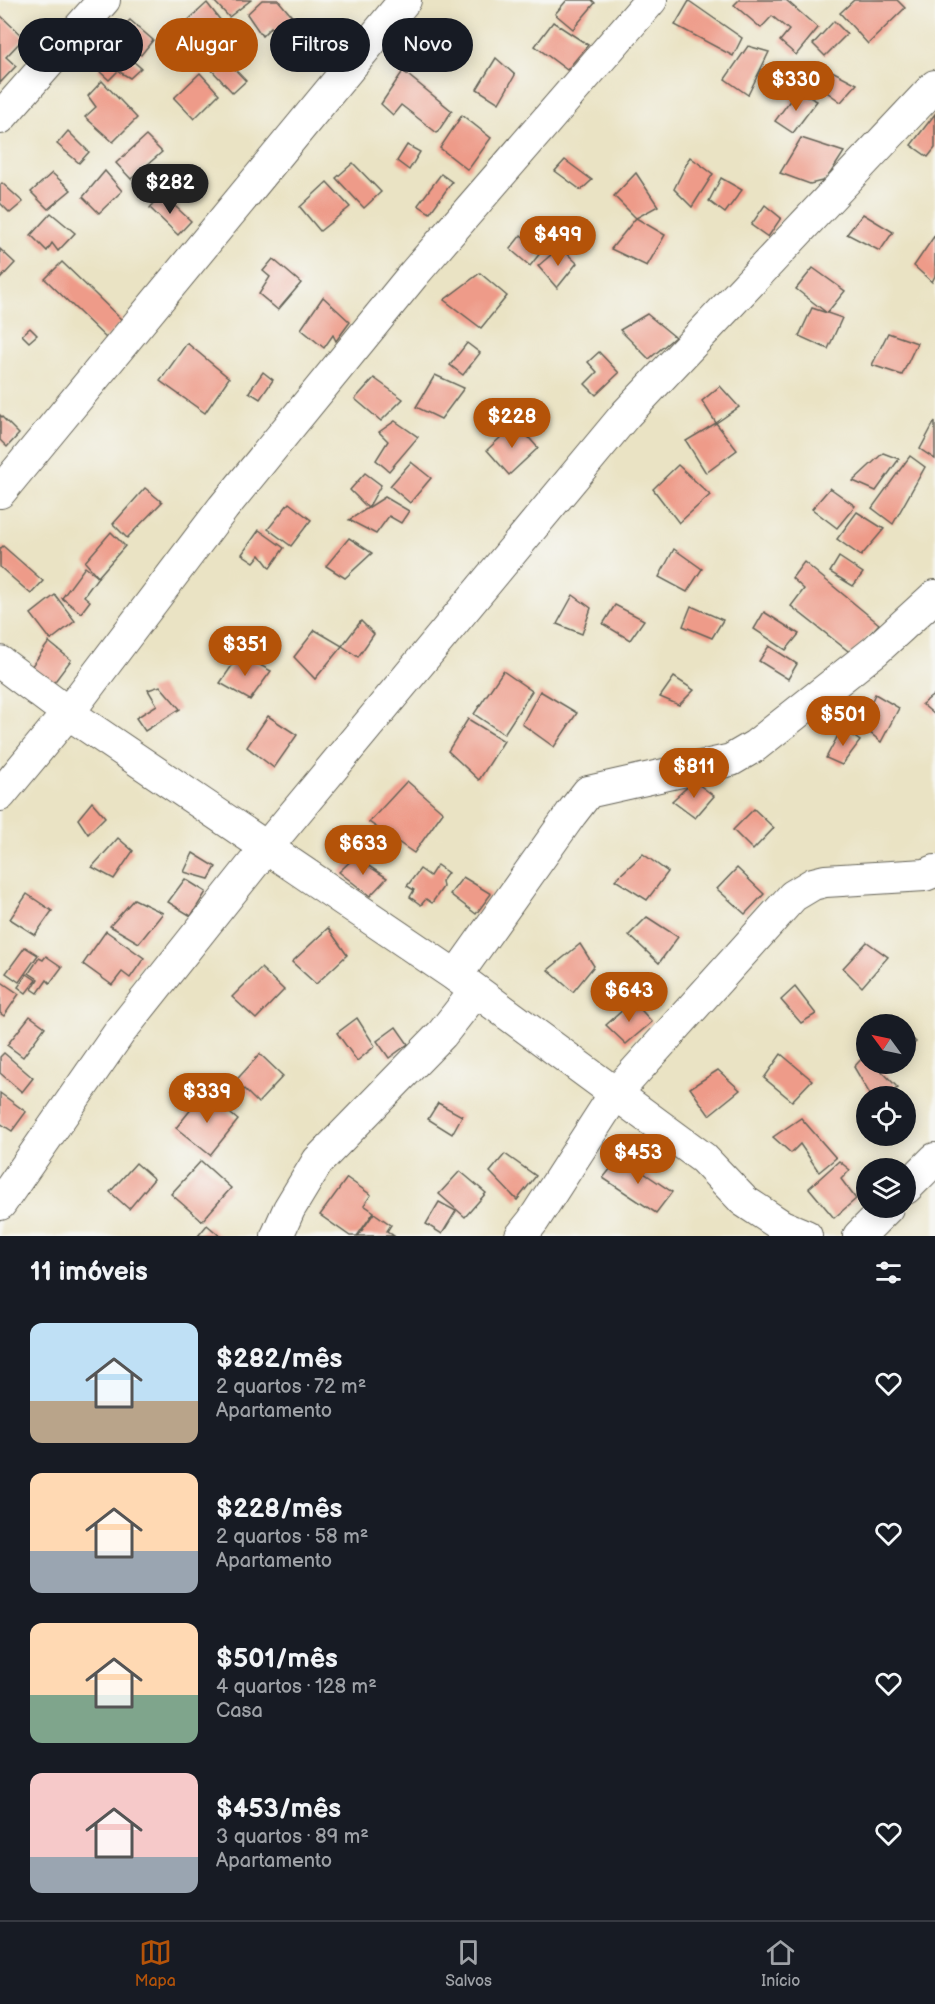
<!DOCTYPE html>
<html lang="pt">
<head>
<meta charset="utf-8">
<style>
  :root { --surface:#171b24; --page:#242831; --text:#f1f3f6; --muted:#9ea1a6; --line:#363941; --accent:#b45309 }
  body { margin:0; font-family:"Balsamiq Sans",sans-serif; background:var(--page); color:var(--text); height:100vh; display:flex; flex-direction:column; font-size:22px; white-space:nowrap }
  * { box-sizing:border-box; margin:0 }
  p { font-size:20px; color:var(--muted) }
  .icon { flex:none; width:33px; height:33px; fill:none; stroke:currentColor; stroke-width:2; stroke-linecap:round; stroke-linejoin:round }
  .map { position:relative; height:1236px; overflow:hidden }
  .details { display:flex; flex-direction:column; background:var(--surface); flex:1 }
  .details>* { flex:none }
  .hud { position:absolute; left:18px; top:18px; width:600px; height:54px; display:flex; gap:12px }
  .needle { width:39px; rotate:303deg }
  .fabs { position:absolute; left:856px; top:1014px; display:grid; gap:12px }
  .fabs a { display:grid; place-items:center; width:60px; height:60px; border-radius:50%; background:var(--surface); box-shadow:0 3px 15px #0003; font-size:30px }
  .price { position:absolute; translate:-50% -51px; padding:0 14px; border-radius:21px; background:var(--accent); color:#fff; font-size:20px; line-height:39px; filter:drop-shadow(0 2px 3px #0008) }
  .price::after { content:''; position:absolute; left:50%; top:36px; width:18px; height:14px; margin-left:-9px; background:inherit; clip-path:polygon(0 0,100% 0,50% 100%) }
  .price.on { background:#222; color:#fff }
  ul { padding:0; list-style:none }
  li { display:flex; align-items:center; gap:18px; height:150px; padding:0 30px }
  li span { display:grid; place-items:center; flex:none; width:168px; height:120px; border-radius:12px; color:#555 }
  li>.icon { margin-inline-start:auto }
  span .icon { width:72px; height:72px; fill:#fffc; stroke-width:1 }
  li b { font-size:26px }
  h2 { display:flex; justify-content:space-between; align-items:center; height:72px; padding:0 30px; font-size:26px }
  .pill { padding:0 21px; border-radius:27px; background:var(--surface); box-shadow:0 3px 15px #0003; font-size:21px; line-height:54px }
  .pill.on { background:var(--accent); color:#fff }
  .menu { display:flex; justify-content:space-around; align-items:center; height:84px; border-top:2px solid var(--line); background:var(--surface); font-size:16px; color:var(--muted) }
  .menu a { display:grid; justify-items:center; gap:3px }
  .menu .on { color:var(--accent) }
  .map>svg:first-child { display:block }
  .building { fill:#ee9b89 }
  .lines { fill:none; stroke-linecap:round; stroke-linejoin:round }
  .minor-casing { stroke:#646257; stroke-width:34 }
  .minor { stroke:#fff; stroke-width:32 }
</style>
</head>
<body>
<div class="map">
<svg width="935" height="1236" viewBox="0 0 935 1236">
  <rect width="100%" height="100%" fill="#f6f6f2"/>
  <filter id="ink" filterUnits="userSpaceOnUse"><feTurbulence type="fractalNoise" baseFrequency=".0167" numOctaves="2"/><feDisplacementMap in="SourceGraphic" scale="12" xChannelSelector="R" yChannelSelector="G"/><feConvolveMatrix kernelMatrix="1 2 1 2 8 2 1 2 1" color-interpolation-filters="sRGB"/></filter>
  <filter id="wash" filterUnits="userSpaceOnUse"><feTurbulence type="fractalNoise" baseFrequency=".008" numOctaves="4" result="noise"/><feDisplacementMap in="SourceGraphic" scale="24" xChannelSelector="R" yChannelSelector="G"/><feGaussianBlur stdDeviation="1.35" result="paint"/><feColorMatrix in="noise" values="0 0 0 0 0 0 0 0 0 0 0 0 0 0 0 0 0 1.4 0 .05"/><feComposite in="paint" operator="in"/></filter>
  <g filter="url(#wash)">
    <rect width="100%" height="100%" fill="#eae3c4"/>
    <g id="blocks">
      <!-- building -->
      <g class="building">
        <polygon points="213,0 251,0 229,17"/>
        <polygon points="262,0 278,0 295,20 277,35 271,27 262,36 247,14"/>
        <polygon points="567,0 592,0 595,3 573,29 555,14"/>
        <polygon points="739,0 786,0 818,28 796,55 780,41 789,30 772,16 761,28 734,5"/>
        <polygon points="854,0 897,0 905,8 868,44 840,13"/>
        <polygon points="689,1 742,38 733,56 675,25"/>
        <polygon points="207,3 228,30 186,67 172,56 178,47 171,41 184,24"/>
        <polygon points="0,15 24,38 6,57 16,66 0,83"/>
        <polygon points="130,20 153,40 141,55 116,33"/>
        <polygon points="834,21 847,34 825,56 813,44"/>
        <polygon points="553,22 588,45 567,70 535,46"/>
        <polygon points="748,46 769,52 748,95 725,79"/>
        <polygon points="119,49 141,68 130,78 118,71 109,80 98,70"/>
        <polygon points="218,52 246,81 233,93 207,65"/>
        <polygon points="496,58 515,75 499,103 477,89"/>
        <polygon points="830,70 857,84 841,102 821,88"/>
        <polygon points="403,71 452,111 437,133 401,105 393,115 381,104"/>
        <polygon points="200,73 219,94 194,119 174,98"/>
        <polygon points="102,81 137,118 113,142 85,117 96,107 88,96"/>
        <polygon points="797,91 817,101 793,133 775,121"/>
        <polygon points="935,114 935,148 928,157 911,145"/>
        <polygon points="462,115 491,138 468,170 440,148"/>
        <polygon points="68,131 89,152 79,163 57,144"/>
        <polygon points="146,136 162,152 131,179 116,163"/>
        <polygon points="801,138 844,152 826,180 810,184 780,173"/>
        <polygon points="407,145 420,152 409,170 397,161"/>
        <polygon points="690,157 713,174 692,207 674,189"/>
        <polygon points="565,160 592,180 581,190 555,171"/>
        <polygon points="353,163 381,192 364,208 336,178"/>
        <polygon points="105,171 122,191 99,213 83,197"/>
        <polygon points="52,173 71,190 48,209 31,192"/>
        <polygon points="636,173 658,206 636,218 665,235 647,266 611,249 636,218 614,196"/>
        <polygon points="441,174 452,182 430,213 418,205"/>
        <polygon points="721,178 742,190 725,213 709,201"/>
        <polygon points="327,182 350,207 320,231 300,207"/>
        <polygon points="2,183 23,202 10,213 0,203 0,185"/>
        <polygon points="162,194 191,221 178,235 150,208"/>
        <polygon points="765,205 781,218 768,237 751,225"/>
        <polygon points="51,213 75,233 58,251 52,243 47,251 31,235"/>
        <polygon points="863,214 893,232 880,251 847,234"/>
        <polygon points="521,235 541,252 530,266 510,249"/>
        <polygon points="935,235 935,276 932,282 914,266"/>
        <polygon points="560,247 577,263 557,288 538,266"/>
        <polygon points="0,249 15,263 0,279"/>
        <polygon points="273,259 301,283 278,310 259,294 270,277 263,271"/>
        <polygon points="62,262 123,321 106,338 45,279"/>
        <polygon points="813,268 845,291 827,313 842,318 828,349 799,336 812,308 827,313 796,289"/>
        <polygon points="480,273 507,296 481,328 444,300"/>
        <polygon points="323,297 350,322 336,341 333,335 324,348 301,329"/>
        <polygon points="647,314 675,337 649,359 620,330"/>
        <polygon points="30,328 37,335 29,342 22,335"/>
        <polygon points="888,333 917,343 902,375 872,365"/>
        <polygon points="187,343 229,378 205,413 160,381"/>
        <polygon points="467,343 480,353 463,375 450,365"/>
        <polygon points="599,352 619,373 596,395 585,384 597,372 588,362"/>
        <polygon points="263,372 273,380 260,399 249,392"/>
        <polygon points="435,375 464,388 441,419 416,407"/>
        <polygon points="374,378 403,399 381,421 355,399"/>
        <polygon points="720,386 739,407 716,423 702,401"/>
        <polygon points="0,415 19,434 7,447 0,440"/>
        <polygon points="395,421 418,437 389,471 376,460 388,441 379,432"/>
        <polygon points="935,421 935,459 920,449"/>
        <polygon points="516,423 538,448 509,475 487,450"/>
        <polygon points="716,423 737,450 706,473 686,441"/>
        <polygon points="883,453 899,459 876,491 853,481"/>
        <polygon points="910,456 925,467 893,524 872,508"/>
        <polygon points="411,462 431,478 410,503 390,486"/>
        <polygon points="678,465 710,495 679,523 653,489"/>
        <polygon points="365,473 381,485 368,508 350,490"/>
        <polygon points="145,488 162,502 127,538 113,524"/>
        <polygon points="830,488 855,506 837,528 812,509"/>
        <polygon points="385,497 409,511 401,523 389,516 376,534 349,520"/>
        <polygon points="289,503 311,520 291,546 268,529"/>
        <polygon points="857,512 884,529 861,556 837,539"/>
        <polygon points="259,530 284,548 270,568 260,555 254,562 242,554"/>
        <polygon points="111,532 125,546 98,577 85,562"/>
        <polygon points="349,538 372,553 345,578 326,566"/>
        <polygon points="3,546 43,581 31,594 0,567 0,549"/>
        <polygon points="674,549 702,569 687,592 659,577"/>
        <polygon points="839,557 863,573 853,586 830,572"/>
        <polygon points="804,562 879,624 852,654 791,606 804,589 792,578"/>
        <polygon points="85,567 98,577 84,596 90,601 81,613 62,598"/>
        <polygon points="55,595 75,621 51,640 31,614"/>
        <polygon points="573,595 591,608 582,634 557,624"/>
        <polygon points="615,605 644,620 630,640 603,624"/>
        <polygon points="691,606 723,620 712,638 683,626"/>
        <polygon points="764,612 799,634 786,650 754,629"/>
        <polygon points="361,621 374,634 358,657 342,646 315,679 294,657 315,630 342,646"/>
        <polygon points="49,642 71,660 53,684 31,667"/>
        <polygon points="769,646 797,664 788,679 759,661"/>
        <polygon points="240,654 271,671 250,700 220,683"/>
        <polygon points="503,671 532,691 504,734 474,714"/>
        <polygon points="674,677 694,690 679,705 660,697"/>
        <polygon points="160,686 180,709 145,731 136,718 157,705 148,690"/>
        <polygon points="540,691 577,713 554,747 522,724"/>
        <polygon points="875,694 899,708 881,742 861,725"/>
        <polygon points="935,694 935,715 922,704"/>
        <polygon points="268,716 297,735 274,768 247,747"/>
        <polygon points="468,719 504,741 479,780 448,751"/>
        <polygon points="842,728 860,741 842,765 826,758"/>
        <polygon points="407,781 443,812 414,853 369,822"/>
        <polygon points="694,781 714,796 695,818 672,801"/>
        <polygon points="92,802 105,817 88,834 78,819"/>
        <polygon points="754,809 774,828 753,850 733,830"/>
        <polygon points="118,838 133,851 114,879 92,867"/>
        <polygon points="193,853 216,867 209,879 184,872"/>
        <polygon points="643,854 668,872 647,900 615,880"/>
        <polygon points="355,857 387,878 370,896 339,872"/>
        <polygon points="437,865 448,873 442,881 443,887 432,903 426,899 421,905 410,897 414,890 407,886 420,869 430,876"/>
        <polygon points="737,868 764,894 745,914 717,889"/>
        <polygon points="463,877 491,894 476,914 450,894"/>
        <polygon points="185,879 206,892 191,916 168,902"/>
        <polygon points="27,894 52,911 35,935 10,919"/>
        <polygon points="134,899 163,913 139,943 110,926"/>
        <polygon points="647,917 678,937 659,963 629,935"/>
        <polygon points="328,928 347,955 316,984 292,962"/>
        <polygon points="106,931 144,958 130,978 122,972 112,985 83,964"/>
        <polygon points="867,942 888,957 862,987 843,968"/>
        <polygon points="580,944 594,966 573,992 548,970"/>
        <polygon points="25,947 38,955 19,982 6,973"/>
        <polygon points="46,956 62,967 50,983 47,980 38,993 32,989 38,979 29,973 39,958 43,960"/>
        <polygon points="261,968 284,990 256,1019 232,997"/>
        <polygon points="27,974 36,980 26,993 18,987"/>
        <polygon points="0,981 19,994 4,1016 0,1013"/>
        <polygon points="795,987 816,1014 801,1023 781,1000"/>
        <polygon points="633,1001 652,1022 626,1044 606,1025"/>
        <polygon points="30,1016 45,1027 23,1057 7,1045"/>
        <polygon points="357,1018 375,1046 357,1061 337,1033"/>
        <polygon points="396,1027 408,1044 389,1058 377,1041"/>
        <polygon points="906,1032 916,1042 906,1052"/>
        <polygon points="4,1053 33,1078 22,1092 0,1073 0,1057"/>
        <polygon points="260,1054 283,1076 258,1103 244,1089 239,1095 230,1087"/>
        <polygon points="781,1054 812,1080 792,1101 764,1078"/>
        <polygon points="866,1054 867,1064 875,1064 898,1088 884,1096 871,1096 854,1067"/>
        <polygon points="718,1070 740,1090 709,1115 690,1088"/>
        <polygon points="205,1092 238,1120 210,1155 176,1128"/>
        <polygon points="0,1093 26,1112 12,1131 0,1123"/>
        <polygon points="438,1103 462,1116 452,1134 428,1119"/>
        <polygon points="801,1118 836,1158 819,1172 800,1144 791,1153 773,1137"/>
        <polygon points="505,1154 536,1176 517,1200 490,1172"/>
        <polygon points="620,1157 672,1192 656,1213 603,1178"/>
        <polygon points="201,1161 231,1188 202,1221 171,1194"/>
        <polygon points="839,1161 850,1170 841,1179 856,1199 834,1218 809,1188"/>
        <polygon points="136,1163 154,1179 129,1209 110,1192"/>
        <polygon points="460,1171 486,1193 465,1217 439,1194"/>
        <polygon points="347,1178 371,1195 364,1205 374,1212 357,1236 350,1236 320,1215"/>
        <polygon points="439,1202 456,1211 442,1234 426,1224"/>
        <polygon points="374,1213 391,1225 387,1231 394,1236 358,1236"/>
        <polygon points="207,1225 220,1236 198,1236"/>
      </g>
    </g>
  </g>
  <g filter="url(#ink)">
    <use href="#blocks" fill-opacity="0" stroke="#646257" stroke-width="1.5"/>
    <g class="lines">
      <!-- minor casing -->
      <g class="minor-casing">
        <g id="minor">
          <polyline points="0,118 104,0"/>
          <polyline points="0,492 405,0"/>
          <polyline points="0,662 68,713 456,976 703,1158 744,1201 782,1226 806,1236"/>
          <polyline points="0,795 68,713 223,508 413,275 651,0"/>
          <polyline points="456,976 571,814 588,792 731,760 755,746 875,651 935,596"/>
          <polyline points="906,1188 935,1159"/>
          <polyline points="0,1204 119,1033 266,848 626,414 935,86"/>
          <polyline points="277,1236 289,1209 318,1161 442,1034 475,992"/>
          <polyline points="521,1236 533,1221 615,1094 793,896 813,884 825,881 925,875 935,871"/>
          <polyline points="859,1236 887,1208"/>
        </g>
      </g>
      <!-- minor -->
      <use href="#minor" class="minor"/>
    </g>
  </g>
</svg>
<div class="fabs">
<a><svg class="needle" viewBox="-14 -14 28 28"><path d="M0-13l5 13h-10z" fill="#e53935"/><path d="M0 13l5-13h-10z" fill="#9ea1a6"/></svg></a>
<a><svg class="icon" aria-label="locate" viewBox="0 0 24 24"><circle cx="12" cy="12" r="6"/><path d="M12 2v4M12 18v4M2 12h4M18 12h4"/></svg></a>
<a><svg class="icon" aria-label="layers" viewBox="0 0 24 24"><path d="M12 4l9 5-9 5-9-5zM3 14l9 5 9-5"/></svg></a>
</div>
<b class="price" style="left:796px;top:112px">$330</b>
<b class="price on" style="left:170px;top:215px">$282</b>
<b class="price" style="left:558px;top:267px">$499</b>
<b class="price" style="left:512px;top:449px">$228</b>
<b class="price" style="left:245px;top:677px">$351</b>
<b class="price" style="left:843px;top:747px">$501</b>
<b class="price" style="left:694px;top:799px">$811</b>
<b class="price" style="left:363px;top:876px">$633</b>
<b class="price" style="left:629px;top:1023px">$643</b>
<b class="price" style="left:207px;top:1124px">$339</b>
<b class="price" style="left:638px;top:1185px">$453</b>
<div class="hud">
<a class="pill">Comprar</a>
<a class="pill on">Alugar</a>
<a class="pill">Filtros</a>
<a class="pill">Novo</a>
</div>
</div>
<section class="details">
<h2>11 imóveis<svg class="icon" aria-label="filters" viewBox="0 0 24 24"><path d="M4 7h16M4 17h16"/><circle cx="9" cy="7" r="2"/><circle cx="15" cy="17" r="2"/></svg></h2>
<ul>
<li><span style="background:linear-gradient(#bfe0f5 65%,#b9a48a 0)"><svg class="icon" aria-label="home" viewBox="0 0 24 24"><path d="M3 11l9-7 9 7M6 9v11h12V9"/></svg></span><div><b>$282/mês</b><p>2 quartos · 72 m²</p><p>Apartamento</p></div><svg class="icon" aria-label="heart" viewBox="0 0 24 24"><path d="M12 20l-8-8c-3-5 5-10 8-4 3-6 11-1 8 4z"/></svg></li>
<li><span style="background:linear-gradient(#ffd9b3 65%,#9aa5b1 0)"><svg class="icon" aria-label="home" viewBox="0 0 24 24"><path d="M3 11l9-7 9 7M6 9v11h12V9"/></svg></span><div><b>$228/mês</b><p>2 quartos · 58 m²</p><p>Apartamento</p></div><svg class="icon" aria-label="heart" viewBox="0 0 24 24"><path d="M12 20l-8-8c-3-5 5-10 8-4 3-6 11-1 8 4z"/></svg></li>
<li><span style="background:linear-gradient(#ffd9b3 60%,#7fa58c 0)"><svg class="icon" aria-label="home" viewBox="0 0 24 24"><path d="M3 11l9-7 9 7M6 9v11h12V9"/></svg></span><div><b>$501/mês</b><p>4 quartos · 128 m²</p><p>Casa</p></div><svg class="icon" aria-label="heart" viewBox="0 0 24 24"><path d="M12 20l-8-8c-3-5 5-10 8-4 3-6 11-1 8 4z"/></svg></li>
<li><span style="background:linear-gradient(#f6c9c9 70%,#9aa5b1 0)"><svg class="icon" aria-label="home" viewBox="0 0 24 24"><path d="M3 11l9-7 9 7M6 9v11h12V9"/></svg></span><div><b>$453/mês</b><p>3 quartos · 89 m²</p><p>Apartamento</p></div><svg class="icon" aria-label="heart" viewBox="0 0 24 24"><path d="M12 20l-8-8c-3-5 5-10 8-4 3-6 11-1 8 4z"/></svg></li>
</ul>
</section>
<nav class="menu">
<a class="on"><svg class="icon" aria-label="map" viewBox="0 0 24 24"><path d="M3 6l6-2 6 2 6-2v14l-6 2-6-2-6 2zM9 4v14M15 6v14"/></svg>Mapa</a>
<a><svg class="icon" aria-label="saved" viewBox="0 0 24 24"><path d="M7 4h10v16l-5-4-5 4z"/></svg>Salvos</a>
<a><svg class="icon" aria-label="home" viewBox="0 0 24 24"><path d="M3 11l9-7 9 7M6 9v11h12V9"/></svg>Início</a>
</nav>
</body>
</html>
